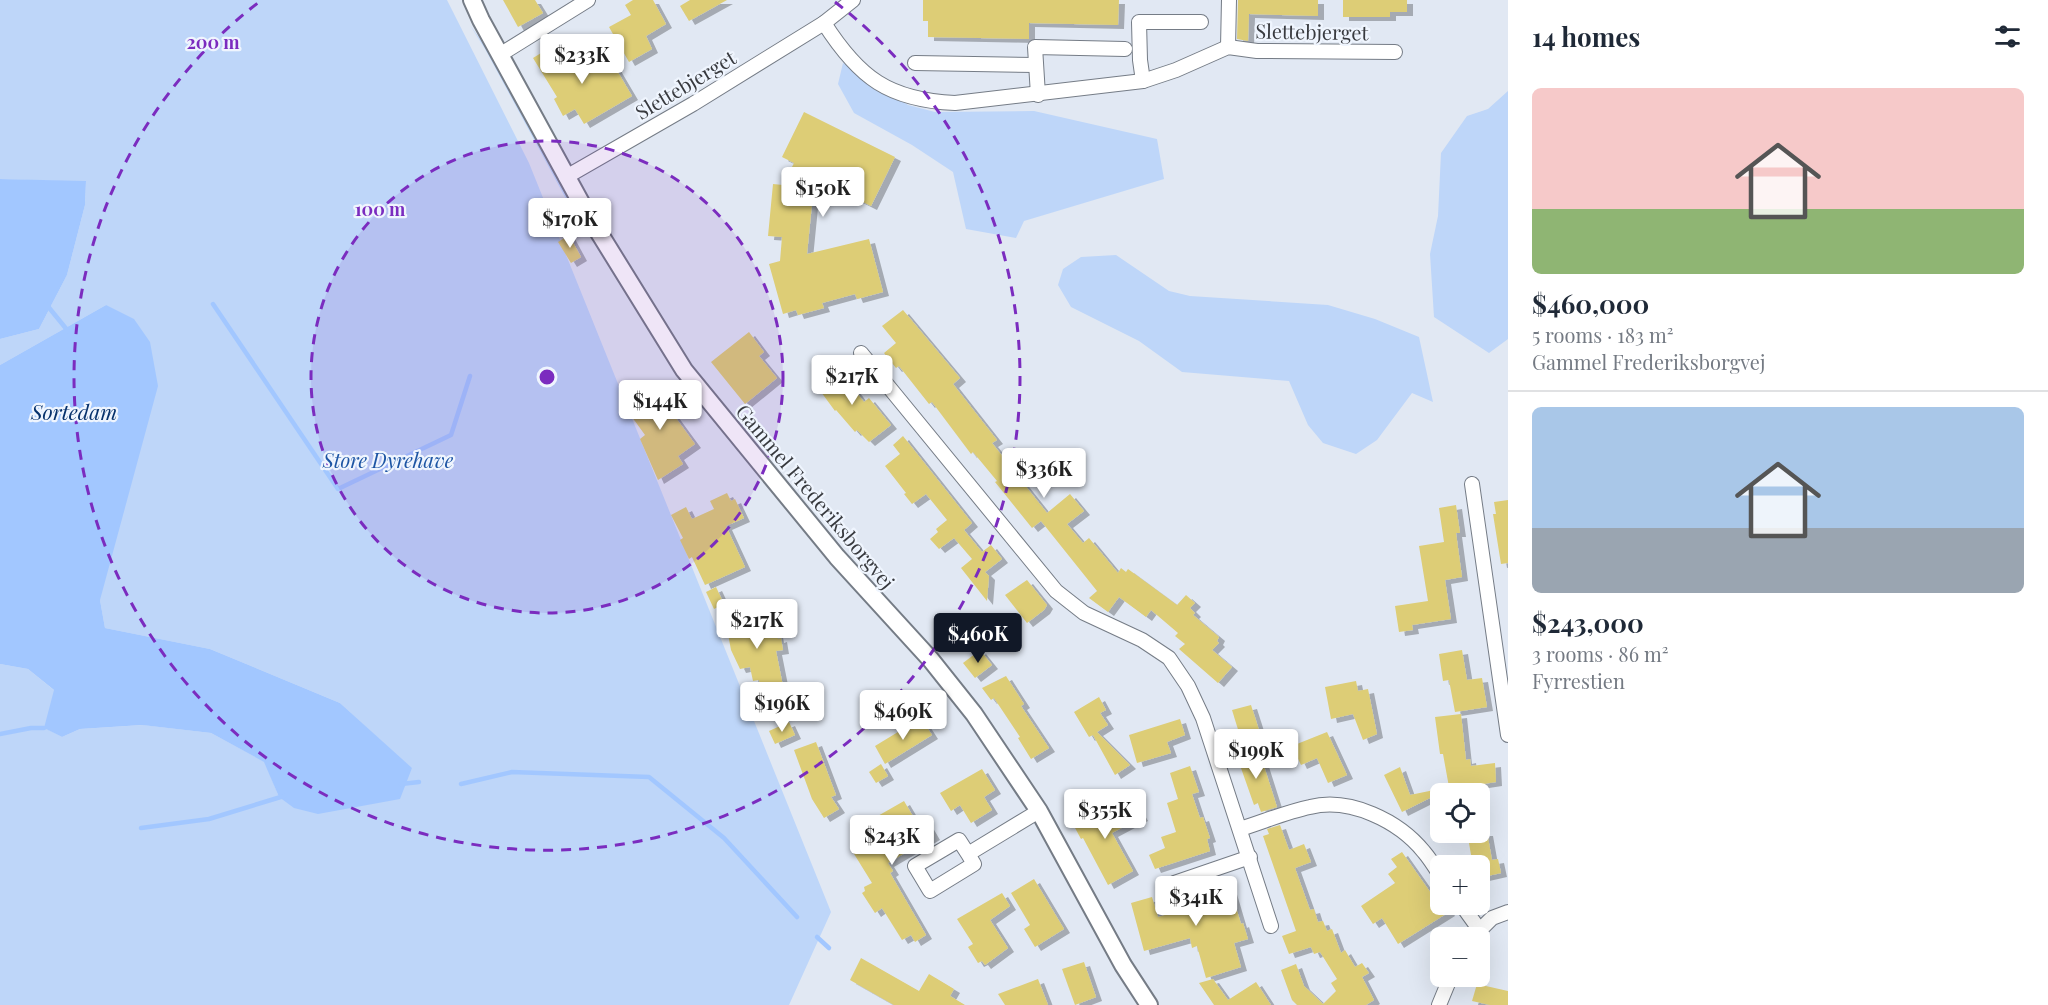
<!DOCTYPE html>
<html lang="en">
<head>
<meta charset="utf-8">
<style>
  :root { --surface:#fff; --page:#f2f2f3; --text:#1f2937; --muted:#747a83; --line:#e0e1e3; --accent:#111827 }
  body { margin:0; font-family:"Playfair Display",serif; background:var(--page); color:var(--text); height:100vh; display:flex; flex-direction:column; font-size:22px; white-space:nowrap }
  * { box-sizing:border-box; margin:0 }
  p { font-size:20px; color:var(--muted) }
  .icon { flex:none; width:33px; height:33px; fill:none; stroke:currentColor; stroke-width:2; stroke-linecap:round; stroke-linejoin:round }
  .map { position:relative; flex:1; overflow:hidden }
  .details { display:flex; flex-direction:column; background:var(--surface); width:540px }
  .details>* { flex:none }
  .buttons { position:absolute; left:1430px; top:783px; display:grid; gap:12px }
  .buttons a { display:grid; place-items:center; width:60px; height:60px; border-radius:9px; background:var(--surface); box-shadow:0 6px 24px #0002; font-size:30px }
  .price { position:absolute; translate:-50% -51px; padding:0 14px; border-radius:6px; background:#fff; color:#222; font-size:20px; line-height:39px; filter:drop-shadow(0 2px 3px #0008) }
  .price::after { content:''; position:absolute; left:50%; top:36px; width:18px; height:14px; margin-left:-9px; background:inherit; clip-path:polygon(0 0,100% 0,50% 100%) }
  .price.current { background:var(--accent); color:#fff }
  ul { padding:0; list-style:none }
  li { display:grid; align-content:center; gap:12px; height:318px; padding:0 24px }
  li+li { border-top:2px solid var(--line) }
  li span { display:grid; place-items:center; height:186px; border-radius:9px; color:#555 }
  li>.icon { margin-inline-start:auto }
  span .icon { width:108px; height:108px; fill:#fffc; stroke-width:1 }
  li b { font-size:26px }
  h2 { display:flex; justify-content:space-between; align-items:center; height:72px; padding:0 24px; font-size:26px }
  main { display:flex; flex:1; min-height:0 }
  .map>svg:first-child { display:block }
  .green { fill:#bed6f9 }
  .water { fill:#a2c7ff }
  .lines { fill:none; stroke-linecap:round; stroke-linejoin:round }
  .stream { stroke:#a2c7ff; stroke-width:4.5 }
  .building { fill:#ddcd76; filter:url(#shadow) }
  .minor-casing { stroke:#757c86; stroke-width:16 }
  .tertiary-casing { stroke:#757c86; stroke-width:20 }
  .minor { stroke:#fff; stroke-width:14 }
  .tertiary { stroke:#fff; stroke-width:16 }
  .ring { fill:none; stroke:#7b2cbf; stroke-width:3; stroke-dasharray:10 8 }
  .labels { text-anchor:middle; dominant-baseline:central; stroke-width:4.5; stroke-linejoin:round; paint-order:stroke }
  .street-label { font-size:20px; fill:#383a3f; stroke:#eff5fe }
  .park-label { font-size:20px; font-style:italic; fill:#1d55a4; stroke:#eff5fe }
  .water-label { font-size:21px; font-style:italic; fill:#06316c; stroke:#eff5fe }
  .centre { fill:#7b2cbf; stroke:#eff5fe; stroke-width:3 }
  .ring-label { font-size:18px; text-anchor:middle; font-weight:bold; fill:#7b2cbf; stroke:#eff5fe; stroke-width:4.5; stroke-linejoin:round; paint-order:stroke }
</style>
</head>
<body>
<main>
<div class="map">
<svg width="1508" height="1005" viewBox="0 0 1508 1005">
  <defs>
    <filter id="shadow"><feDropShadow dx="6" dy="4" stdDeviation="0" flood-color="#0004"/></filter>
  </defs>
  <rect width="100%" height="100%" fill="#e1e8f3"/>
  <!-- green -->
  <g class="green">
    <polygon points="0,0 447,0 529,163 831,912 789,1005 0,1005 0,664 28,669 55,691 45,728 62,737 80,729 143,725 211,733 265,762 279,797 412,769 340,703 210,649 105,628 100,600 106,305 0,365 0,339 39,329 67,275 85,205 86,182 0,179"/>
    <polygon points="470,25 490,53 575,212 573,212 485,49"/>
    <polygon points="843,63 908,105 935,112 1034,111 1157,139 1164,179 1024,221 1016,238 966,229 953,172 912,145 854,113 838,84"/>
    <polygon points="1508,91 1508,339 1489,353 1434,317 1430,254 1438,216 1441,153 1467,116 1488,109"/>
    <polygon points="1116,255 1169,291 1190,296 1328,305 1375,319 1419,337 1433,402 1412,393 1377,440 1356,454 1323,443 1308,425 1289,381 1182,372 1139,341 1071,307 1058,285 1063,269 1081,257"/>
  </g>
  <!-- water -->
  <g class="water">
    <polygon points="0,179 86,181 85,205 67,275 39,329 0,339"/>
    <polygon points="106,305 134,319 150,342 158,386 100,600 105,628 210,649 340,703 412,768 400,799 318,814 294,808 279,797 264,762 211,733 142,725 80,729 62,737 44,728 54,690 28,669 0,664 0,365"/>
  </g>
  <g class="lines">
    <!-- stream -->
    <g class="stream">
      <polyline points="46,304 68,331"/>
      <polyline points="213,304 338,489 451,435 470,376"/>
      <polyline points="0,734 31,728 44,728"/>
      <polyline points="401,784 419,782"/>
      <polyline points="461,784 512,772 649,777 724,838 797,917"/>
      <polyline points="141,828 209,819 284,796"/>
      <polyline points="817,937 829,948"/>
    </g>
  </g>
  <!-- building -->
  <g class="building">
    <polygon points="503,0 535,0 543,13 518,27"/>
    <polygon points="633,0 653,0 666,24 646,36 652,49 629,62 609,27 631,15 625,5"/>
    <polygon points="690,0 727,0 689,21 680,6"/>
    <polygon points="923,0 1119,0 1118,25 1029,23 1029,39 928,37 928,21 923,21"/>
    <polygon points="1238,0 1318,0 1318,16 1249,14 1248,41 1237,39"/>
    <polygon points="1343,0 1407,0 1407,12 1390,12 1390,17 1343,17"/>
    <polygon points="559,42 578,74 594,65 599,70 612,62 632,96 584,124 575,109 563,116 554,99 557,97 533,58"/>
    <polygon points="804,112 895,157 871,206 847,194 849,189 815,174 807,254 869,239 883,292 857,299 855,294 822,303 824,308 798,315 796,310 783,314 769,264 780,261 782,237 768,236 773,184 783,185 794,163 782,157"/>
    <polygon points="569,235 581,257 571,263 558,242"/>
    <polygon points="903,310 960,378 953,384 997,440 992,443 1012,468 1020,462 1028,473 1020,479 1047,513 1070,494 1084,511 1067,524 1083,543 1089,538 1118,573 1121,568 1126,572 1128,569 1177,605 1186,595 1195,603 1190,608 1195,613 1193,615 1219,637 1217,641 1219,643 1212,650 1232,667 1218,683 1179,649 1185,644 1175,636 1178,633 1151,610 1146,617 1119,597 1108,612 1089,598 1097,591 1041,521 1032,528 995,482 997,481 973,452 971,454 932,402 929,404 899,366 896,368 884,353 896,343 882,326"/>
    <polygon points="749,332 764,352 759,356 777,378 745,404 711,362"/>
    <polygon points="831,367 843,382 847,380 864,402 869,398 891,425 869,442 857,430 855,432 836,410 835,411 813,381"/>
    <polygon points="659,382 668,394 662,399 695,444 678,456 683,464 658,480 640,439 645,435 632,417 634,416 627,406"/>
    <polygon points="903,436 972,523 964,530 982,552 991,545 1002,559 985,572 989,576 987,601 961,568 972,559 954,538 939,549 930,539 938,532 936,529 947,520 926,494 912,504 904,494 906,493 885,466 900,454 893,445"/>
    <polygon points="727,493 731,501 735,499 744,518 726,526 745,567 705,585 692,557 689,559 680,540 683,538 671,515 686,507 692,519 714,509 710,501"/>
    <polygon points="1508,500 1508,563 1501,564 1493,514 1496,514 1494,502"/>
    <polygon points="1456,505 1460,533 1456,533 1462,577 1445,580 1451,619 1412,625 1413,630 1399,632 1395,606 1428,601 1419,546 1444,542 1439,508"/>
    <polygon points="1027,580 1047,605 1044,610 1027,623 1005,595"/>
    <polygon points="716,587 724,604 714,609 706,592"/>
    <polygon points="772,605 778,639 781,638 783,650 776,651 787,706 770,708 769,705 764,706 759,680 753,681 750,667 740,669 731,650 728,634 725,634 721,629 719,615"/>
    <polygon points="980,650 992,665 975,678 963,663"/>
    <polygon points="1462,650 1467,680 1482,678 1487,707 1455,712 1449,680 1443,681 1439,654"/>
    <polygon points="1006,676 1024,704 1021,706 1049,748 1031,759 1018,738 1020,737 994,698 991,700 982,688"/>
    <polygon points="1356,681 1358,691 1368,689 1377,734 1363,740 1353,714 1331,719 1325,687"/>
    <polygon points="1099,697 1106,710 1100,713 1108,725 1097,732 1130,765 1115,775 1093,735 1089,737 1074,712"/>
    <polygon points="1251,705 1259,730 1240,736 1232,710"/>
    <polygon points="1461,714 1466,760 1470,759 1471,766 1495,763 1496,782 1483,784 1484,794 1460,794 1459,786 1449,787 1443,754 1440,754 1435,717"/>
    <polygon points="921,718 932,735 885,764 875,746"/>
    <polygon points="1180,719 1185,735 1167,742 1171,753 1137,763 1129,735"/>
    <polygon points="789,722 795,735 775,744 769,731"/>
    <polygon points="1327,732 1347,775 1328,783 1317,758 1301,765 1292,746"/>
    <polygon points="816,742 836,795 831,797 839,809 824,818 812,799 794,750"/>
    <polygon points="1243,745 1258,764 1263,763 1277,807 1261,812 1258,803 1254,805 1235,751"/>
    <polygon points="881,764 888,776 876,783 869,772"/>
    <polygon points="1190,766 1199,792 1192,794 1200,818 1203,817 1210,838 1207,839 1210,851 1155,869 1149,855 1165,848 1161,837 1176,832 1167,803 1178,799 1170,773"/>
    <polygon points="1400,767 1410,795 1439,789 1440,793 1402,812 1384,775"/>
    <polygon points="982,769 995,790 984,797 992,810 971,823 960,805 951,811 940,793"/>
    <polygon points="904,801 917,823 924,819 934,836 888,863 893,871 890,873 926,935 915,942 911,935 902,940 882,908 875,913 862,893 865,891 864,887 872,883 851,849 883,829 876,817"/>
    <polygon points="1090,803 1103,825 1136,806 1142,817 1112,833 1133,871 1108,885 1083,838 1081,839 1068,815"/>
    <polygon points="1280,825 1289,850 1304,844 1311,862 1295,868 1310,910 1314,909 1318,922 1323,921 1327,931 1332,929 1341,953 1345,950 1355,967 1362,963 1369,973 1362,977 1374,1000 1366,1005 1297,1005 1292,1000 1281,970 1296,964 1304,986 1323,1004 1336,991 1331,983 1337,979 1320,952 1314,954 1311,947 1289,954 1282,936 1296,931 1263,836 1269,834 1267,829"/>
    <polygon points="1467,832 1487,832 1492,860 1498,859 1501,873 1479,878 1480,866 1473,866"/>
    <polygon points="1402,852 1433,896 1437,893 1440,898 1440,904 1444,904 1449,912 1398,944 1382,918 1373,924 1361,906 1395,883 1388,874 1397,867 1391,859"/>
    <polygon points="1034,879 1064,929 1035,947 1024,929 1030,925 1011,893"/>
    <polygon points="1196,885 1198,895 1230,887 1241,924 1243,923 1248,939 1234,943 1241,967 1206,978 1197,946 1192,948 1190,938 1144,951 1131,903 1152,897 1158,917 1182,910 1177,891"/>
    <polygon points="1002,893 1010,906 990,920 1008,948 985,965 982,961 978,963 968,947 973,944 957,919"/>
    <polygon points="861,958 919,991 929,974 954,989 950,996 965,1005 894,1005 850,980"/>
    <polygon points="1084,962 1096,997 1075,1005 1062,969"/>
    <polygon points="1038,979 1048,1005 1005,1005 998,994"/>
    <polygon points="1213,979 1228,1000 1256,982 1271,1005 1214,1005 1199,983"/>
    <polygon points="1477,984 1508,991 1508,1005 1490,1005 1472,1001"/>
  </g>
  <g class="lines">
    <!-- minor casing -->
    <g class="minor-casing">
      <g id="minor">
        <path d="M824 23C859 78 889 100 955 103L1143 81 1176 70 1228 47 1257 51 1395 52"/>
        <polyline points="1228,47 1229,0"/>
        <polyline points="501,54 588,0"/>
        <polyline points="915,63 1036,65"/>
        <polyline points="1143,81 1140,60 1139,22 1201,22"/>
        <polyline points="1038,95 1035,47 1125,49"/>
        <polyline points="566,177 693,104 824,23 853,0"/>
        <polyline points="861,353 1056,591 1084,613 1142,640 1169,658 1188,686 1203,718 1271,926"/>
        <polyline points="1472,484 1508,735"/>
        <path d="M1240 829C1263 822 1286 812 1310 807 1350 797 1399 821 1424 852 1430 859 1435 867 1440 875"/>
        <polyline points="968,854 959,840 915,866 930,891 974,864 968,854 1039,811"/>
        <polyline points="1174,883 1250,857"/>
        <polyline points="1461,904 1479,929"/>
        <polyline points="1472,938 1492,918 1508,912"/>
        <polyline points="1439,1005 1451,976"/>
      </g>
    </g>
    <!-- tertiary casing -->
    <g class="tertiary-casing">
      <polyline id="tertiary" points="472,0 481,20 585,210 684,370 837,557 931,660 974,714 1039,811 1123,965 1149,1005"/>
    </g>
    <!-- minor -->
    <use href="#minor" class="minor"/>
    <!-- tertiary -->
    <use href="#tertiary" class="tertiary"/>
  </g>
  <!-- distance rings -->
  <circle cx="547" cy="377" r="236" fill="#7b2cbf" fill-opacity=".12"/>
  <g class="ring">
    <circle cx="547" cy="377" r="236"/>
    <path d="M835 2A473 473 0 1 1 259 2"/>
  </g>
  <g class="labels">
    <!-- street labels -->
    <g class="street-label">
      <text transform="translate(1312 31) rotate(1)">Slettebjerget</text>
      <text transform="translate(685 84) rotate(-31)">Slettebjerget</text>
      <text transform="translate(816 496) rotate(50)">Gammel Frederiksborgvej</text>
    </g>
    <!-- park labels -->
    <g class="park-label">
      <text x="388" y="459">Store Dyrehave</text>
    </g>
    <!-- water labels -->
    <g class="water-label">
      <text x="74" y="411">Sortedam</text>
    </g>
  </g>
  <circle cx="547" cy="377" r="9" class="centre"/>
  <g class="ring-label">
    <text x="213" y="49">200 m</text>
    <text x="380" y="216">100 m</text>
  </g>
</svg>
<div class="buttons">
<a><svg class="icon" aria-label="locate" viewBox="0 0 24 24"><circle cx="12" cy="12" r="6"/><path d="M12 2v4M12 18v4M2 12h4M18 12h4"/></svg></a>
<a>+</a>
<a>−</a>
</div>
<b class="price" style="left:582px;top:85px">$233K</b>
<b class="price" style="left:823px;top:218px">$150K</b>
<b class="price" style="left:570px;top:249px">$170K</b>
<b class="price" style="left:852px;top:406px">$217K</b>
<b class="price" style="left:660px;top:431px">$144K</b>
<b class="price" style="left:1044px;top:499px">$336K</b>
<b class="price" style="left:757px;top:650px">$217K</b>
<b class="price current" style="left:978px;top:664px">$460K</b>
<b class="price" style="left:782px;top:733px">$196K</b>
<b class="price" style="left:903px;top:741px">$469K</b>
<b class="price" style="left:1256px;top:780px">$199K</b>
<b class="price" style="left:1105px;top:840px">$355K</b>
<b class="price" style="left:892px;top:866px">$243K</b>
<b class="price" style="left:1196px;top:927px">$341K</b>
</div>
<section class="details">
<h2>14 homes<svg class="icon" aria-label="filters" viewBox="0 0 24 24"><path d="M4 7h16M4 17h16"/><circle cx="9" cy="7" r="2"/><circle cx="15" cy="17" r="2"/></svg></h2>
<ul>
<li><span style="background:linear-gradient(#f6c9c9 65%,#8fb573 0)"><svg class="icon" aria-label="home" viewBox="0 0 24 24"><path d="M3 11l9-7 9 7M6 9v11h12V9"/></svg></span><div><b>$460,000</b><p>5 rooms · 183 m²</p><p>Gammel Frederiksborgvej</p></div></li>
<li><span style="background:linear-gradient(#a9c7e8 65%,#9aa5b1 0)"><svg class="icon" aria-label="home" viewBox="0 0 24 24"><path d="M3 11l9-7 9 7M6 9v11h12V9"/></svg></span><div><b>$243,000</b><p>3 rooms · 86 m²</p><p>Fyrrestien</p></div></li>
</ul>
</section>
</main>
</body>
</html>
